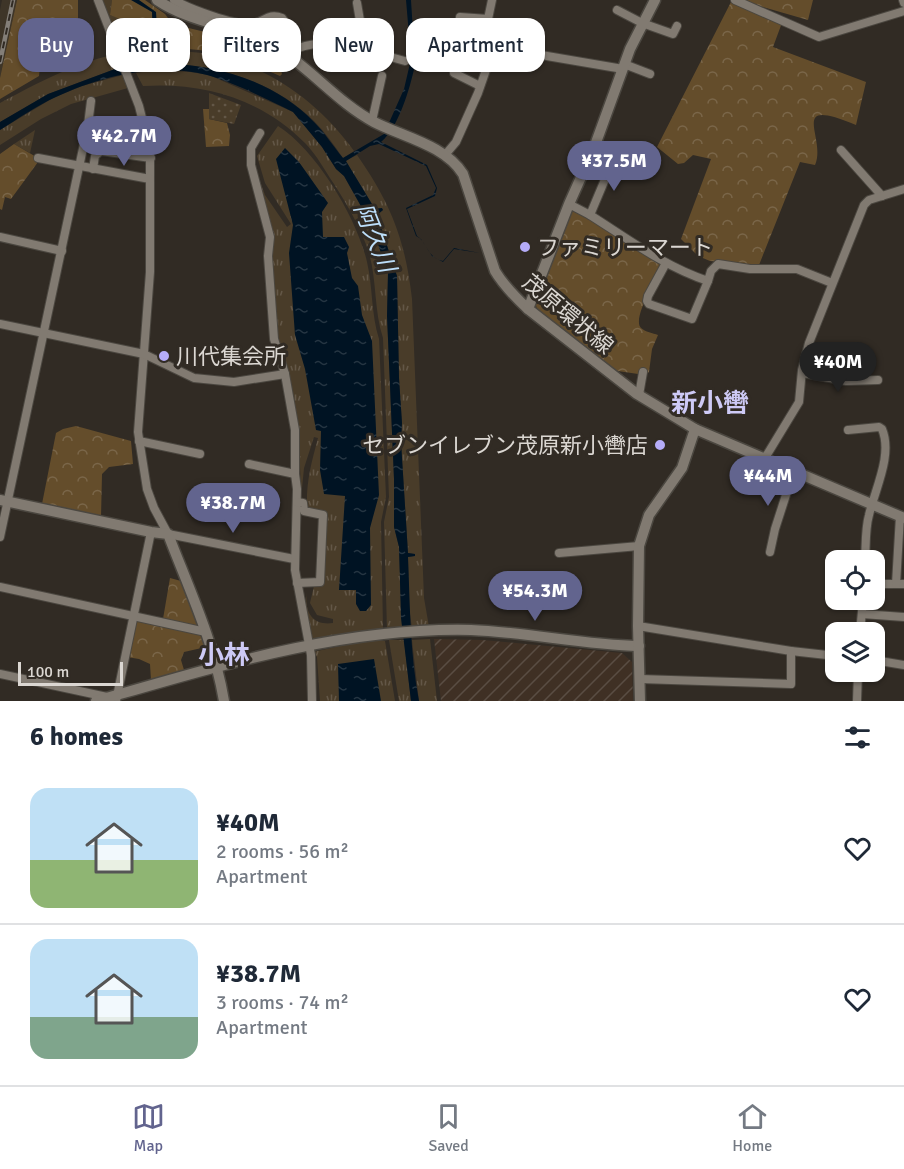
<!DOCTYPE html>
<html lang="en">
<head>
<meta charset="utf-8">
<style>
  :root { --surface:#fff; --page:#f2f2f3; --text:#1f2937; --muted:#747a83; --line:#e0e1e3; --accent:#62648e }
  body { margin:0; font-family:Signika,"Noto Sans JP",sans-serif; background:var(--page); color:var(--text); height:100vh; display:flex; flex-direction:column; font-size:22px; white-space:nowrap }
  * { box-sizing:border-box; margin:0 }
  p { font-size:20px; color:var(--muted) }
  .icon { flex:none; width:33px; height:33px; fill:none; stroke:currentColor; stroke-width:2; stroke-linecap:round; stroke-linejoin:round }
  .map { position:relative; height:701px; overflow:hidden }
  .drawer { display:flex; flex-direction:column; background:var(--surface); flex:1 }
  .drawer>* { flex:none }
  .top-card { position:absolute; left:18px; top:18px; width:600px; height:54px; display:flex; gap:12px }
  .fabs { position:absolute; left:825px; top:550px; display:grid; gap:12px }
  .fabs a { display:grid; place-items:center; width:60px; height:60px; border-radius:12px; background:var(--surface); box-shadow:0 2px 4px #0004; font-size:30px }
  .scale { position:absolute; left:18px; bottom:15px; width:105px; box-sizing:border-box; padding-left:6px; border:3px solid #dbd7d2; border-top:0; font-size:16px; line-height:21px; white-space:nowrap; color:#dbd7d2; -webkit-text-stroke:4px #312b24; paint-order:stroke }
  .price { position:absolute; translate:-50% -51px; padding:0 14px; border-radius:21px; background:var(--accent); color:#fff; font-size:20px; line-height:39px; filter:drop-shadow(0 2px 3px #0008) }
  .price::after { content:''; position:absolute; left:50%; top:36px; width:18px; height:14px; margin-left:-9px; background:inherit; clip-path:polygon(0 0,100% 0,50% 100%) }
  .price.current { background:#222; color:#fff }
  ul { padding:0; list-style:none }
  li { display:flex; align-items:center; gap:18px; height:150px; padding:0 30px }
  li+li { border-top:2px solid var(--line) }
  li span { display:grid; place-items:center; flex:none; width:168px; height:120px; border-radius:18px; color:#555 }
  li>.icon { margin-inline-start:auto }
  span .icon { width:72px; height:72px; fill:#fffc; stroke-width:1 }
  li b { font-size:26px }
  h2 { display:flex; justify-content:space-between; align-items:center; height:72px; padding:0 30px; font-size:26px }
  .chip { padding:0 21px; border-radius:18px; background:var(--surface); box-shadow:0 2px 4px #0004; font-size:21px; line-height:54px }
  .chip.current { background:var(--accent); color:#fff }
  .tabs { display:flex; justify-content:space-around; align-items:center; height:84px; border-top:2px solid var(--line); background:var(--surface); font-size:16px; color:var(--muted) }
  .tabs a { display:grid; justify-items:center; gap:3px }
  .tabs .current { color:var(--accent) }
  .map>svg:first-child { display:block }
  .industrial { fill:url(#industrial-furrows) }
  .built { fill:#3e3528 }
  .grass { fill:url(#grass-tufts) }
  .forest { fill:url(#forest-crowns) }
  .park { fill:url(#park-dots) }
  .water { fill:url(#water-ripples) }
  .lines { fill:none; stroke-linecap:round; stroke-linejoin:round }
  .stream { stroke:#001323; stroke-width:2 }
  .street-casing { stroke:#4b4740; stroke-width:10 }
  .secondary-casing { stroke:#4b4740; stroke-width:13 }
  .street { stroke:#817a71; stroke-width:8 }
  .secondary { stroke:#817a71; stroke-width:10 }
  .rail-casing { stroke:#837e78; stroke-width:4.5 }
  .rail { stroke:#312b24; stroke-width:2; stroke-dasharray:7; stroke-linecap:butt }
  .poi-dot { fill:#b5acf8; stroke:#312b24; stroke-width:2 }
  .labels { text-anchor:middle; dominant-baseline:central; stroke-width:6; stroke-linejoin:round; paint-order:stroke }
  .poi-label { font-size:22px; fill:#dbd7d2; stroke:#312b24; text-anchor:start }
  .street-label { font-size:22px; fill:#dbd7d2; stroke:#312b24 }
  .water-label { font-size:24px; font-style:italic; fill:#bcdefa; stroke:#312b24 }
  .quarter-label { font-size:26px; font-weight:bold; fill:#cecaf6; stroke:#312b24 }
</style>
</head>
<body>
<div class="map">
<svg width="904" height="701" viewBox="0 0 904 701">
  <defs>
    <pattern id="industrial-furrows" width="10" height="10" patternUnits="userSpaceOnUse" patternTransform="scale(1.5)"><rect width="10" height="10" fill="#3f3024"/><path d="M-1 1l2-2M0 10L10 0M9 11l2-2" fill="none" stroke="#5a4d43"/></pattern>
    <pattern id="grass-tufts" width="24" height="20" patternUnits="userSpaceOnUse" patternTransform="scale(1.5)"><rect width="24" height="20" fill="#493c29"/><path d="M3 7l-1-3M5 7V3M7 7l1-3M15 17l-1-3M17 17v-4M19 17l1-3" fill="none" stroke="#635747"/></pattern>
    <pattern id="forest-crowns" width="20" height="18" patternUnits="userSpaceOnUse" patternTransform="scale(1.5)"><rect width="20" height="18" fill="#644d2b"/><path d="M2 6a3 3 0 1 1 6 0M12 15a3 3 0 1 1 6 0" fill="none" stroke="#7a6649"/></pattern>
    <pattern id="park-dots" width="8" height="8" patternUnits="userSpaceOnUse" patternTransform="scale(1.5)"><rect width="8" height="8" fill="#493c29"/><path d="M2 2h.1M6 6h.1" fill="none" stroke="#635747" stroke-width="1.8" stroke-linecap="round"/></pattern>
    <pattern id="water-ripples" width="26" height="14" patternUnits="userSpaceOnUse" patternTransform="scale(1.5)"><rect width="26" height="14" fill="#001323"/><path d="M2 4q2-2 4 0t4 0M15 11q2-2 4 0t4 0" fill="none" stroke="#253542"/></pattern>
  </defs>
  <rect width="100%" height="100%" fill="#312b24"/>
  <!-- industrial -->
  <polygon class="industrial" points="434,639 483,640 622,653 632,662 633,701 441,701"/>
  <!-- built -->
  <polygon class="built" points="2,0 17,0 0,78 0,10"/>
  <!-- grass -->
  <g class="grass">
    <polygon points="102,0 112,0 110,15 139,25 142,28 145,44 154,46 121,46"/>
    <path d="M146 50C165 50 184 51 202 53 264 62 318 101 354 151L343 158C334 145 325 132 314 121 273 80 214 64 157 63V54L153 63 117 68 114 63 115 69 48 94 0 122V103C47 78 94 53 146 50Z"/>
    <path d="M156 70 190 72 209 75 293 112 322 147 336 169 344 176 371 224 388 273 387 316 394 479V527L399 547 402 629H387L384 522 389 497 383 338C374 311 377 281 369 253 361 228 348 206 334 184 325 171 317 155 305 143 262 99 203 82 143 86L136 73Z"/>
    <polygon points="123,75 128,88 71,104 41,119 0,145 0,130 53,98 82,86"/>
    <path d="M278 126C316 150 357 218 367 262 373 288 371 314 379 339L386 497 381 522 383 630 313 642 305 604 307 592C304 611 312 626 333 623V619L317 615 310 603 314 586H322L326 512 307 509C306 483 311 464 318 438L314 437 304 468 301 498 299 431 278 339 272 255 274 237 257 173 265 195 287 227 291 224 265 183 257 156Z"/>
    <polygon points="35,130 30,153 14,144"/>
    <path d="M357 155C391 204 405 239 412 299L424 598 429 627 412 628 409 607 408 557 415 556V554L408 553 401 442 402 423 399 378 397 276 377 215 383 210 381 208 375 209 345 161Z"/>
    <polygon points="430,639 437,701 419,701 412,640"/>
    <polygon points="379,640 385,641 395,701 320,701 317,657 313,652 358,642"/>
    <polygon points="389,640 404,640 411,701 399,701"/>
  </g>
  <!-- forest -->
  <g class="forest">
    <path d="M17 0H78V23L73 33C64 36 55 29 46 34L45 37 48 42 40 66 39 76 0 99V78Z"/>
    <path d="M112 0H145L165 14 173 25C197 29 278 47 282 74L280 76 245 61 209 51 146 45 142 28 110 15Z"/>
    <polygon points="738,0 813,0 808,20"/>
    <path d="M731 2 783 20 773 47 866 82 856 125C786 96 827 137 815 165L800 162 759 265 710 261 698 256 681 239 711 159 693 155 684 163 678 164 657 147Z"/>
    <polygon points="203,109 209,109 209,119 227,123 230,135 229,146 206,147"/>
    <polygon points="14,144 38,158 38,162 11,199 5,197 2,210 0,209 0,154"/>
    <path d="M569 204 666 263C660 273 631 318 641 328 645 332 653 333 658 335L652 349 649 372 645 375 611 370 538 310 535 304Z"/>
    <polygon points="76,426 131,441 133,464 109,467 102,474 101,517 42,504 56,433 63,429"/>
    <polygon points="170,578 181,581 199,627 163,619"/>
    <polygon points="135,619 202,634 206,647 184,652 181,660 184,670 151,680 150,664 139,659 127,657"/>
  </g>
  <!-- park -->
  <g class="park">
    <polygon points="209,93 241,105 234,124 209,119"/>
    <polygon points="813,346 839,351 846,376 809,370"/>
  </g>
  <!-- water -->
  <g class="water">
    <polygon points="131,0 139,0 156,12 158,43 153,43 152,12"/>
    <path d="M406 0H411L415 63 422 64 418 0 422 64 415 65C410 88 399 127 381 142L427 165 437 188 435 196 407 209 417 236C425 241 426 250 433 256 436 259 440 260 443 261L454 248 480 253 454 249 443 262 432 256 421 239 416 236 406 208 433 195 436 188 426 166 379 144 370 146 346 161 375 209 382 208 383 210 377 215 397 276 399 378 402 423 401 442 408 553 415 554V556L408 557C410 605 410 654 419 701H411L401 618 399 547 394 527V479L387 316 388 273 371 224 344 176 336 169 322 147 293 112 283 107C260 96 232 82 207 75 157 62 101 76 56 97 36 106 18 119 0 130V122L48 94 115 69V62L117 68 152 63 153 54H157L158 63C214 64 274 80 314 122 325 133 333 146 343 158L384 134 404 89 411 59Z"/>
    <polygon points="285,148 299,162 328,203 322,212 323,237 344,237 349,247 347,253 352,278 358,286 362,315 372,341 379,495 370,528 371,605 366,611 360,611 356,604 356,590 339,590 345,496 324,494 320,470 321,431 316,430 305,369 295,335 289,253 293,225 276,159"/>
    <polygon points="374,659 381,701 339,701 338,664"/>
  </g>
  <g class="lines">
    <!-- stream -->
    <polyline class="stream" points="155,55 155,40"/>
    <!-- street casing -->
    <g class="street-casing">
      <g id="street">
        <polyline points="98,0 139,106 150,150 150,272 138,432 147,489 154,508 168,534 294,559"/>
        <path d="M174 0C190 9 233 25 251 24 264 23 268 12 282 18 291 29 283 37 277 48"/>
        <polyline points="735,0 819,37 904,11"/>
        <polyline points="903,0 904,3"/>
        <polyline points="617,10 642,23 673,34 677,26"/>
        <polyline points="365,50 405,61"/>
        <path d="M286 54C311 38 338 44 365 50L357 3"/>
        <polyline points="624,64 650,74"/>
        <polyline points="480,86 454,73 460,17 488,19 492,0"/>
        <polyline points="372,121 382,76"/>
        <polyline points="260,133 251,148 251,165 270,237 268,256 274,339 285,374 295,430 295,474 297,489 295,570 311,655 312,701"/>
        <polyline points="841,150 882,196"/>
        <polyline points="445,155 456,142 478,93 494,47 623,69"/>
        <polyline points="38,158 150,179"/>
        <polyline points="93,169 95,156 101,151 151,158"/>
        <polyline points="569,204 590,215 614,158 613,155 594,148"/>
        <path d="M590 215C628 239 665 267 708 281L711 271 718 264 750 269H797L832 283"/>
        <polyline points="0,237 62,251"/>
        <polyline points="666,263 648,296 647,301 649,304 692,319 708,281"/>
        <polyline points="0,324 144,354 194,378 234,382 285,374"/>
        <polyline points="802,373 846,381 878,380"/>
        <polyline points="639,395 643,372"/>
        <path d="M848 430 879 427 882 429C893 455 875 489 869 515 865 529 866 546 865 561"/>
        <polyline points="139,441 200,454"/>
        <polyline points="765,458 799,402 802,370 809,343 864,205 869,200 904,189"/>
        <polyline points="249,464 295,474"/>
        <polyline points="0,537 88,125 91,101"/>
        <polyline points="770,552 775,529 794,470"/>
        <polyline points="559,553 639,546"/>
        <polyline points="297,583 320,582 323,515 304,511 303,503 297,502"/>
        <polyline points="874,584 904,584"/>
        <polyline points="896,584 900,516"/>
        <polyline points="0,587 206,632"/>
        <polyline points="862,614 904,617"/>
        <polyline points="638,626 791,651 836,656"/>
        <polyline points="860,633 863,600"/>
        <polyline points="874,660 904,665"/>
        <polyline points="0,674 107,697"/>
        <polyline points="640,679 791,684 791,651"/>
        <polyline points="116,701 151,532"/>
        <polyline points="857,701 858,672"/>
      </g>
    </g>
    <!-- secondary casing -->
    <g class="secondary-casing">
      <g id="secondary">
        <path d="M157 0C190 22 229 25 263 41 305 60 333 100 374 122 403 137 445 145 463 174L495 271C504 286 515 297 528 309L637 394 695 429 904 518"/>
        <polyline points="528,309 569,204 594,148 630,49 655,0"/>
        <path d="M0 500 151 532 168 534C189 589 214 642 224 701"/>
        <path d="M96 701C218 666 343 627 471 630 527 632 583 645 639 646"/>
        <polyline points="640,701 638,626 639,546 649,515 682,468 695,429"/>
      </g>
    </g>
    <!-- street -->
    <use href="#street" class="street"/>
    <!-- secondary -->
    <use href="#secondary" class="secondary"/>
    <!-- rail casing -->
    <g class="rail-casing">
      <polyline id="rail" points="0,62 13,0"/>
    </g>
    <!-- rail -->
    <use href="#rail" class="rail"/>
  </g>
  <!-- markers -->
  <g class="poi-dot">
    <circle cx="525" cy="247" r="6"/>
    <circle cx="164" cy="356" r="6"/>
    <circle cx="660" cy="445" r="6"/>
  </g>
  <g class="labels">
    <!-- poi labels -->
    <g class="poi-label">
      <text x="537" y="247">ファミリーマート</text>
      <text x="176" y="356">川代集会所</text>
      <text x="648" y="445" text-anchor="end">セブンイレブン茂原新小轡店</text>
    </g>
    <!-- street labels -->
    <g class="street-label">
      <text transform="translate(568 314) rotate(40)">茂原環状線</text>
    </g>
    <!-- water labels -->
    <g class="water-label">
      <text transform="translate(375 238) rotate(68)">阿久川</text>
    </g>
    <!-- quarter labels -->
    <g class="quarter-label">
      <text x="710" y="404">新小轡</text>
      <text x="224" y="656">小林</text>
    </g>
  </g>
</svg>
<div class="fabs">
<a><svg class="icon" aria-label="locate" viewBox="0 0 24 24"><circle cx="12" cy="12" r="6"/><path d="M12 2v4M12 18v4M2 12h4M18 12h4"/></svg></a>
<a><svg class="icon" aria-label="layers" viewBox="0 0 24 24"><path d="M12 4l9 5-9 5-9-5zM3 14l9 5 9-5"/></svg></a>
</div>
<div class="scale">100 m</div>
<b class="price" style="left:124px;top:167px">¥42.7M</b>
<b class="price" style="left:614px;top:192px">¥37.5M</b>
<b class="price current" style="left:838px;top:393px">¥40M</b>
<b class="price" style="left:768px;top:507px">¥44M</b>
<b class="price" style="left:233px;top:534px">¥38.7M</b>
<b class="price" style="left:535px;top:622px">¥54.3M</b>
<div class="top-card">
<a class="chip current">Buy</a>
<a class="chip">Rent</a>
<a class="chip">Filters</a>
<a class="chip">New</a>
<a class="chip">Apartment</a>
</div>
</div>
<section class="drawer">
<h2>6 homes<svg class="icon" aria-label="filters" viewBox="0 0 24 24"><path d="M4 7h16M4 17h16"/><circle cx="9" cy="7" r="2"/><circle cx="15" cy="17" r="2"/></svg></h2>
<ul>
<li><span style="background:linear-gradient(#bfe0f5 60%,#8fb573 0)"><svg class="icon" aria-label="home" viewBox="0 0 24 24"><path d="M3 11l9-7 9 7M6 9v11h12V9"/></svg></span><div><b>¥40M</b><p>2 rooms · 56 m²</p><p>Apartment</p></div><svg class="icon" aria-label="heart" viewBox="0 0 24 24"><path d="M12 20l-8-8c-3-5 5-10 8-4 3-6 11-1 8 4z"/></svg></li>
<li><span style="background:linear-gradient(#bfe0f5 65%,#7fa58c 0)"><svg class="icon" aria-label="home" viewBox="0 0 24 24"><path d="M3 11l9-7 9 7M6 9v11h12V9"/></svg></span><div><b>¥38.7M</b><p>3 rooms · 74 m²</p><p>Apartment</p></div><svg class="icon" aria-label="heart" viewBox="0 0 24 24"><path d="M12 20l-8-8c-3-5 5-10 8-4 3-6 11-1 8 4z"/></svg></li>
</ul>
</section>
<nav class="tabs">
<a class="current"><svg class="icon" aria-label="map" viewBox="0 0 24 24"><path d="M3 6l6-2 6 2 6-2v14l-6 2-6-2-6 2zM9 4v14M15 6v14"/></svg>Map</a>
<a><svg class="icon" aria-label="saved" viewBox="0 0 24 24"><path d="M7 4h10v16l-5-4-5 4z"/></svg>Saved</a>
<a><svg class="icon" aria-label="home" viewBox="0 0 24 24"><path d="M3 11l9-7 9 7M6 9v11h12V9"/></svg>Home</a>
</nav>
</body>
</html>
